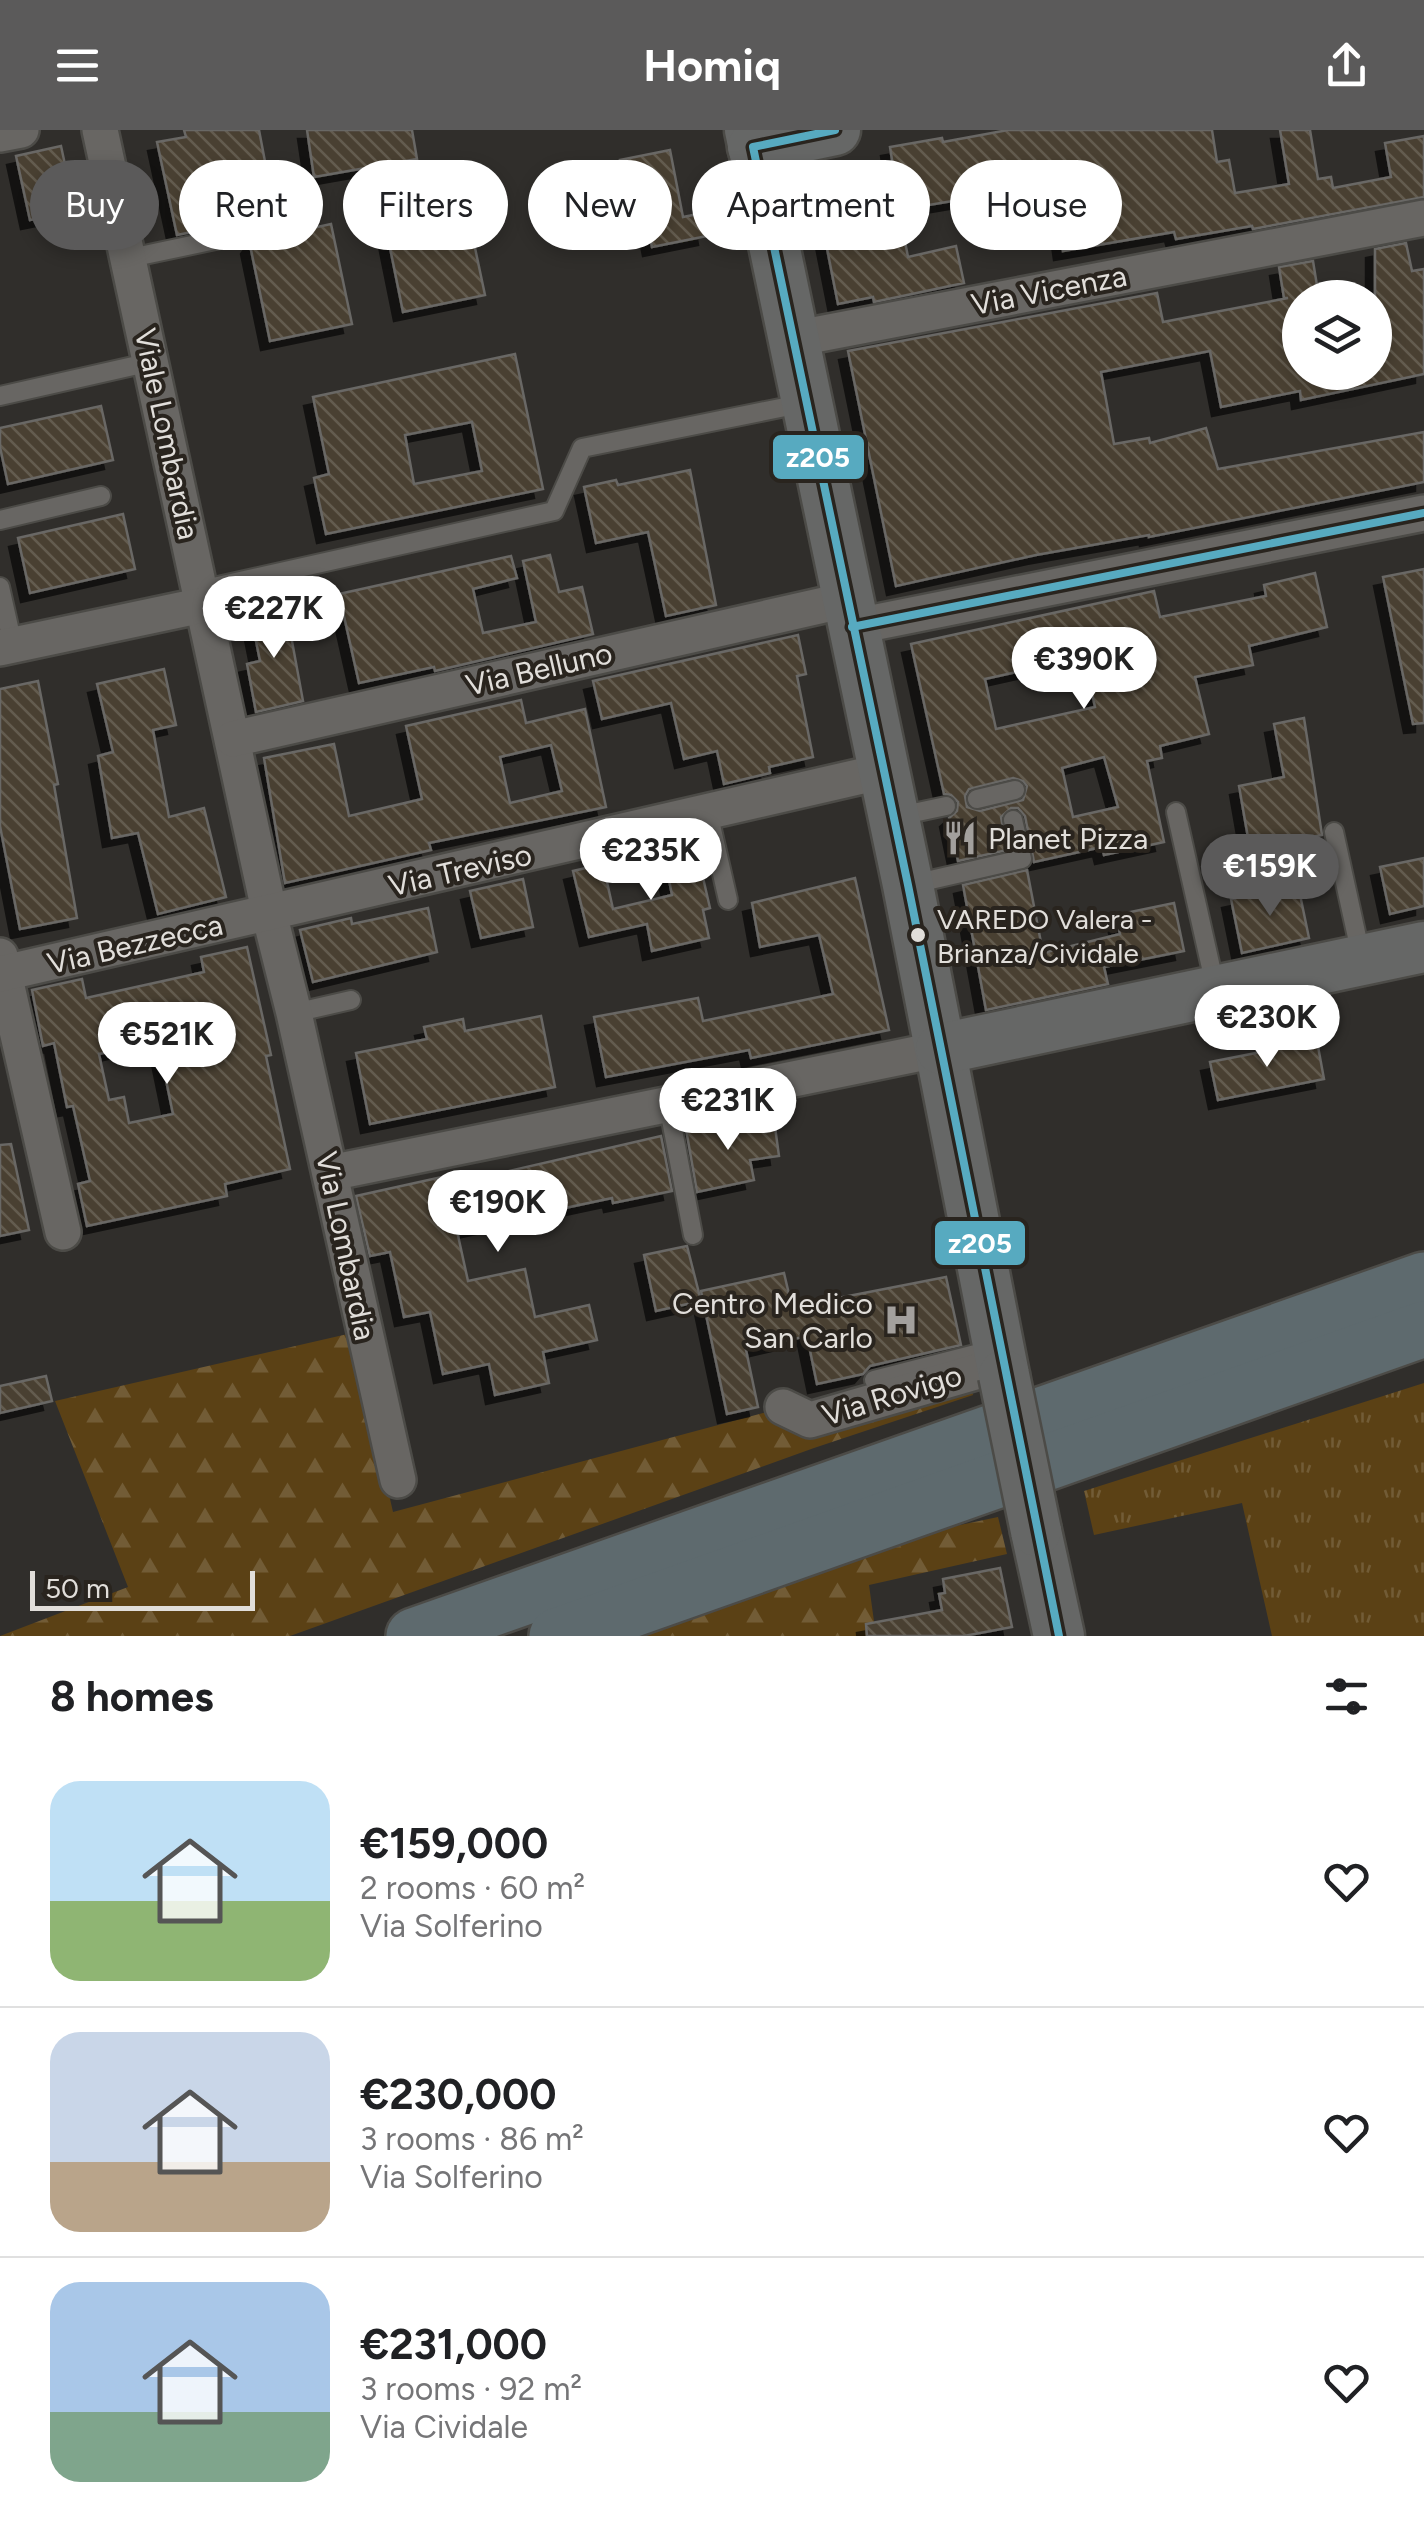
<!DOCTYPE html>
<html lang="en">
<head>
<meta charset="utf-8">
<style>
  :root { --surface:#fff; --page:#f6f6f6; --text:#202124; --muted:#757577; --line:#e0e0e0; --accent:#5b5a5a }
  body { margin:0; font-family:Figtree,sans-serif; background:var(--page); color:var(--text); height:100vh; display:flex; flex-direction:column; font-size:38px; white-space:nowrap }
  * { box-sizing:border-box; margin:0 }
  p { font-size:32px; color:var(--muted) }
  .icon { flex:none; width:55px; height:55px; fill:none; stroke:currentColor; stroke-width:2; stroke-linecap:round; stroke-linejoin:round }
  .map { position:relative; height:1506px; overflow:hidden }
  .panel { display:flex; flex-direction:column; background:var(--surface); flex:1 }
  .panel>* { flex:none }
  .guide { position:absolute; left:30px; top:30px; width:1365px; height:90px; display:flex; gap:20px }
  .buttons { position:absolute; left:1282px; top:150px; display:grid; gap:20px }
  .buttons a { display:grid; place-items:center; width:110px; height:110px; border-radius:50%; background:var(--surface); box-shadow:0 5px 15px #0003; font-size:50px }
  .scale { position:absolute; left:30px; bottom:25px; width:225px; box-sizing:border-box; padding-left:10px; border:5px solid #e1deda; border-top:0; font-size:28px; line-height:35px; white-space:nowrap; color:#e1deda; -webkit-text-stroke:8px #29241e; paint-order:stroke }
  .price { position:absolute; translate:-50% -85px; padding:0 22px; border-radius:35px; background:#fff; color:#222; font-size:32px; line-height:65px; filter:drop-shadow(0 2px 5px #0008) }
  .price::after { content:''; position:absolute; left:50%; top:60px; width:30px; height:22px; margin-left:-15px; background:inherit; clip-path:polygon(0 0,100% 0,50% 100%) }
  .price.current { background:var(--accent); color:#fff }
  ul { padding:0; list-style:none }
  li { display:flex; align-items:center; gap:30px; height:250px; padding:0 50px }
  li+li { border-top:2px solid var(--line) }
  li span { display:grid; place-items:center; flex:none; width:280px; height:200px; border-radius:30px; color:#555 }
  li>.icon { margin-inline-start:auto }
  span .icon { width:120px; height:120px; fill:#fffc; stroke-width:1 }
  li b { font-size:42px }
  h2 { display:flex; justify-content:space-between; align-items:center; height:120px; padding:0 50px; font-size:42px }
  .pill { padding:0 35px; border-radius:45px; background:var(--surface); box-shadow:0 5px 15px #0003; font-size:35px; line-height:90px }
  .pill.current { background:var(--accent); color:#fff }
  header { display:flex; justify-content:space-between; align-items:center; height:130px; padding:0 50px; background:var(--accent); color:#fff; font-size:45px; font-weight:700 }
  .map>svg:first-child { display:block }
  .grass { fill:url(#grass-tufts) }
  .forest { fill:url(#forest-firs) }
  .building { fill:url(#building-back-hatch); stroke:#696765; stroke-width:2.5; fill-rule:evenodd; filter:url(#shadow) }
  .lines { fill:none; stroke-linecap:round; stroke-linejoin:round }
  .lane-casing { stroke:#4c4b47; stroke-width:22 }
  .street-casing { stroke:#4c4b47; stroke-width:40 }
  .secondary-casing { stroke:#4c4b47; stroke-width:55 }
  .highway-casing { stroke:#4c4b47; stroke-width:60 }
  .lane { stroke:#686663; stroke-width:18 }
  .street { stroke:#686663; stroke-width:35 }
  .secondary { stroke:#666766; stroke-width:50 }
  .highway { stroke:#5e6a6e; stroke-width:55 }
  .secondary-bridge-casing { stroke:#4c4b47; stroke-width:55; stroke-linecap:butt }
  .secondary-bridge { stroke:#666766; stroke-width:50 }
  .bus-1-casing { stroke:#29241e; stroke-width:15 }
  .bus-1 { stroke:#57aac0; stroke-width:8 }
  .bus-dot { fill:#e1deda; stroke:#29241e; stroke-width:4 }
  .labels { text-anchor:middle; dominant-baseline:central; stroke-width:8; stroke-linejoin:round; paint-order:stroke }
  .bus-label { font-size:28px; fill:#e1deda; stroke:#29241e; text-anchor:start }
  .street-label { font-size:30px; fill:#e1deda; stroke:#29241e }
  .poi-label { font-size:30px; fill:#e1deda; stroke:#29241e; text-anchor:start }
  .line-badge { stroke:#29241e; stroke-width:4 }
  .badge-label { font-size:28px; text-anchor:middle; font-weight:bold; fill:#fff }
</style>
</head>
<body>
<header><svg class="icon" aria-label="menu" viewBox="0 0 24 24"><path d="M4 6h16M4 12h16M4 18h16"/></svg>Homiq<svg class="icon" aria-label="share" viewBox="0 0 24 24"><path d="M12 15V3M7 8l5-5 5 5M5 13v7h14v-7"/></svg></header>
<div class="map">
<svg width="1424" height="1506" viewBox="0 0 1424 1506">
  <defs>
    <pattern id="grass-tufts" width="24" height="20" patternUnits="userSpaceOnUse" patternTransform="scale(2.5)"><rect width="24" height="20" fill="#5b4115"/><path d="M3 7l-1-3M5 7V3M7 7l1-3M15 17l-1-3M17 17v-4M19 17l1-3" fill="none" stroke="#725c36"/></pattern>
    <pattern id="forest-firs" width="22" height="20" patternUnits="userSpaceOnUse" patternTransform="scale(2.5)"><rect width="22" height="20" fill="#5b4115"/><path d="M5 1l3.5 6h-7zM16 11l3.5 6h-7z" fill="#725c36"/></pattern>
    <pattern id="building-back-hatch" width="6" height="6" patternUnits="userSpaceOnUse" patternTransform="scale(2.5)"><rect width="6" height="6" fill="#4a4133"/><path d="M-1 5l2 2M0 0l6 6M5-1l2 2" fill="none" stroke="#645c50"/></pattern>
    <filter id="shadow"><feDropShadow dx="-9" dy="9" stdDeviation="0" flood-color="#0009"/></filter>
  </defs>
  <rect width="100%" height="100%" fill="#302e2b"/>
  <!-- grass -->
  <polygon class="grass" points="1424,1253 1424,1506 1272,1506 1242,1373 1094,1405 1084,1361"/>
  <!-- forest -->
  <g class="forest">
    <polygon points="352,1203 393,1382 767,1282 970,1253 973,1265 814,1318 290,1506 0,1506 128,1457 55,1271"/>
    <polygon points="998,1387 1007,1424 869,1455 876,1506 639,1506 922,1403"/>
  </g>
  <!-- building -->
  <g class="building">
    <polygon points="184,0 259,0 271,63 300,58 308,99 331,94 352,194 270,211 250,115 256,107 254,96 241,92 177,105 157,12 186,7"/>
    <polygon points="307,0 412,0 417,29 314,47"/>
    <polygon points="1008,0 1212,0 1217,32 1229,30 1235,63 1289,54 1280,0 1310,0 1318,49 1331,47 1333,58 1391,47 1385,13 1424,6 1424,67 1253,99 1252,96 1176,109 1174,102 1063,121 1059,93 1113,81 1106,45 899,80 908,127 956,116 964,153 874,172 873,167 838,174 814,53 893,36 890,17 942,8 943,12"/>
    <polygon points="61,16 75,81 30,90 16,26"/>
    <polygon points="670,20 683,87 703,83 707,106 652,117 646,86 597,95 589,51 623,44 620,30"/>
    <polygon points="464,66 485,165 403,182 383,83"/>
    <polygon points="1406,113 1412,141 1424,139 1424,244 1301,270 1300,261 1221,277 1210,221 1101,242 1114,314 1149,308 1150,313 1206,298 1218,339 1424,302 1424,352 1149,407 1149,405 1036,425 896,456 848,221 1157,163 1163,192 1288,168 1284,168 1279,137 1313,131 1319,168 1300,168 1300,242 1375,242 1375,119"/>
    <path d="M515 224 543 359 326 404 314 348 329 344 313 267ZM472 292 482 341 414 354 405 305Z"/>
    <polygon points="101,276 113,330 8,354 0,317 0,298"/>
    <polygon points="690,340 716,475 666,486 648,402 596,413 584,357 616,350 618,355"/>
    <polygon points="123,384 135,439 30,463 18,408"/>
    <polygon points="550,425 559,462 582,457 593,504 435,541 434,537 359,553 339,464 511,426 517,448 473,459 483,503 536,492 523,431"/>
    <polygon points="1424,439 1424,593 1413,594 1383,447"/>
    <path d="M1315 443 1327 497 1249 516 1253 535 1195 547 1209 604 1160 616 1162 628 1147 631 1164 712 1104 725 1102 717 1034 732 1025 686 1018 678H1011L1001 687 1007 720 958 731 949 688 957 681 958 672 951 665 944 664 911 514 1154 461 1160 487 1266 466 1264 455ZM1084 527 1095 577 996 599 985 549ZM1104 627 1118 677 1073 687 1062 638ZM1013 648 1023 651 1027 656 1023 670 980 681 967 677 965 666 969 659Z"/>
    <polygon points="285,473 303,571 256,582 247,534 260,531 250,481"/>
    <polygon points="798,505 806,544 797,546 813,627 769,637 770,643 724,654 717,621 684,629 671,573 602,589 593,551"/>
    <polygon points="164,539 176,595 153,600 169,687 204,678 226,767 158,784 138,703 112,708 98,626 113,622 97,554"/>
    <polygon points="38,551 58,654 54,655 77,788 20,799 0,696 0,559"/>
    <path d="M521 570 526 593 585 579 606 677 429 713 431 720 285 753 264 628 334 614 349 686 422 669 406 596ZM551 615 562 661 510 673 500 627Z"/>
    <polygon points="1304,588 1322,705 1250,719 1239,656 1284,647 1274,594"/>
    <polygon points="695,713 710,778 703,780 709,808 652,821 647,794 589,807 573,741 603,734 613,779 672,765 663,720"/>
    <polygon points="1424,728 1424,776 1390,784 1380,737"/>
    <polygon points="1027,740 1043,823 1120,804 1116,785 1174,773 1184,821 1104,837 1108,854 986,880 963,755"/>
    <polygon points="855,748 889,900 751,928 749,920 606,947 594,887 698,868 703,891 833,864 819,805 760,817 752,773"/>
    <polygon points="523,749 533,797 481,808 470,761"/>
    <polygon points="1298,755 1309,808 1242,823 1231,769"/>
    <polygon points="428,778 437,822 313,852 300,800 351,788 352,794"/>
    <path d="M247 817 271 925 266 926 290 1039 225 1054 227 1066 87 1096 78 1054 90 1051 73 976 67 977 54 913 43 916 32 860 82 849 86 868 204 842 201 827ZM158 911 173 984 129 993 124 967 109 970 99 924Z"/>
    <polygon points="541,886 555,957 370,994 356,923 427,909 424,897 463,889 465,901"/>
    <polygon points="1317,911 1324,949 1218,970 1210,932"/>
    <polygon points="742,988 745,1000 756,998 766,1002 775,997 779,1026 750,1030 754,1050 697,1062 686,999"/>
    <polygon points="661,1006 672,1061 613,1073 612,1068 457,1101 468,1151 525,1139 535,1187 589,1175 597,1210 543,1222 549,1253 495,1265 489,1234 443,1244 430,1182 404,1187 390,1122 370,1126 356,1066 442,1047 444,1056"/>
    <polygon points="11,1014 29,1100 0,1106 0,1015"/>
    <polygon points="687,1116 701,1171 656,1181 644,1125"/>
    <polygon points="784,1143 792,1177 946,1147 961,1215 870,1236 863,1244 817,1254 807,1206 746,1220 758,1277 727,1284 701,1161"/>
    <polygon points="46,1246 52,1271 0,1283 0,1256"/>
    <polygon points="1000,1438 1012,1497 964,1506 867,1506 866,1494 942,1480 939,1464 945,1463 943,1449"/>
  </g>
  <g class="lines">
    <!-- lane casing -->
    <g class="lane-casing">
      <g id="lane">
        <polyline points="130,128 244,104"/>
        <polyline points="0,266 151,232"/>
        <polyline points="0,390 101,366"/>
        <polyline points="0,457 13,515"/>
        <polyline points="200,460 554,381 582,318 805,273"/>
        <polyline points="977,669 1015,660"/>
        <polyline points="708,682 728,770"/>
        <polyline points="1176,682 1216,860"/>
        <polyline points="899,686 946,676"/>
        <polyline points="1334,702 1362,830"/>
        <polyline points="913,754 1022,729 1013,690"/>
        <polyline points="294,883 351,870"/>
        <polyline points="759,955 765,990"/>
        <polyline points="668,974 693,1105"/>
        <polyline points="874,1250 995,1219"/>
      </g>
    </g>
    <!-- street casing -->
    <g class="street-casing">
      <g id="street">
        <polyline points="100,0 273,799 294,883 398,1350"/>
        <polyline points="0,4 21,0"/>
        <polyline points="793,209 1424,88"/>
        <polyline points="852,497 1424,383"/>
        <polyline points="0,518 203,475"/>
        <polyline points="233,609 846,470"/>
        <polyline points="0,826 63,1102"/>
        <polyline points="0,844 884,641"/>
        <polyline points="330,1043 941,919"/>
        <polyline points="783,1277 810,1290 1003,1234"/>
      </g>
    </g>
    <!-- secondary casing -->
    <g class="secondary-casing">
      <g id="secondary">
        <polyline points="750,0 908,755 1004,1245"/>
        <polyline points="753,17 835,0"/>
        <polyline points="941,919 1424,817"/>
        <polyline points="1036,1401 1059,1506"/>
      </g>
    </g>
    <!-- highway casing -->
    <g class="highway-casing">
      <g id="highway">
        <polyline points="414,1506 1424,1150"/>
        <polyline points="557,1506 1424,1199"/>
      </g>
    </g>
    <!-- lane -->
    <use href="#lane" class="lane"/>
    <!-- street -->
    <use href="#street" class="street"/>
    <!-- secondary -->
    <use href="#secondary" class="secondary"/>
    <!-- highway -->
    <use href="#highway" class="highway"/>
    <!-- secondary-bridge casing -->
    <g class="secondary-bridge-casing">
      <polyline id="secondary-bridge" points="1004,1245 1036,1401"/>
    </g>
    <!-- secondary-bridge -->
    <use href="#secondary-bridge" class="secondary-bridge"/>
    <!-- bus-1 casing -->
    <g class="bus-1-casing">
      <g id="bus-1">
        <polyline points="835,0 753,17 908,755 1059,1506"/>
        <polyline points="852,497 1424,383"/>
      </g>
    </g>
    <!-- bus-1 -->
    <use href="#bus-1" class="bus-1"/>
  </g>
  <!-- icons -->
  <defs>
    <g id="restaurant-bare" transform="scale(2.7)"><path d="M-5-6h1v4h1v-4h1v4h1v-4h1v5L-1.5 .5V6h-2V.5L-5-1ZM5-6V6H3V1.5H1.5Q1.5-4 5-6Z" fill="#a3a09d" stroke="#29241e" stroke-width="2.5" paint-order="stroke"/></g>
    <g id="hospital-bare" transform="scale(2.7)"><path d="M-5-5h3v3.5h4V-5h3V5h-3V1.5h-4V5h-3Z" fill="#a3a09d" stroke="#29241e" stroke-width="2.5" paint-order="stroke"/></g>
  </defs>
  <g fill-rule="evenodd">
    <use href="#restaurant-bare" x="960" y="708"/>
    <use href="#hospital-bare" x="901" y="1190"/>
  </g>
  <!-- markers -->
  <circle class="bus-dot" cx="918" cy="805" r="9"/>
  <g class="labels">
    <!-- bus labels -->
    <g class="bus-label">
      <text x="937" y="789">VAREDO Valera -<tspan x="937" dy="34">Brianza/Cividale</tspan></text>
    </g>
    <!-- street labels -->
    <g class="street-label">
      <text transform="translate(1049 160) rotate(-11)">Via Vicenza</text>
      <text transform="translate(167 304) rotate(78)">Viale Lombardia</text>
      <text transform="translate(539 539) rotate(-13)">Via Belluno</text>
      <text transform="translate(460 740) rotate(-13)">Via Treviso</text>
      <text transform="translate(135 814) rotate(-13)">Via Bezzecca</text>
      <text transform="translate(346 1116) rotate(78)">Via Lombardia</text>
      <text transform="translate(892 1265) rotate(-17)">Via Rovigo</text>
    </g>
    <!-- poi labels -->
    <g class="poi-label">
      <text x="988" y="708">Planet Pizza</text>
      <text x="873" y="1173" text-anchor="end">Centro Medico<tspan x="873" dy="34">San Carlo</tspan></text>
    </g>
  </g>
  <g class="line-badge">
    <rect x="771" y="303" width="95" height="48" rx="10" fill="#57aac0"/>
    <rect x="933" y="1089" width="94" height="48" rx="10" fill="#57aac0"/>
  </g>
  <g class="badge-label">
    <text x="818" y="337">z205</text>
    <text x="980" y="1123">z205</text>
  </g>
</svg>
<div class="buttons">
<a><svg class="icon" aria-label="layers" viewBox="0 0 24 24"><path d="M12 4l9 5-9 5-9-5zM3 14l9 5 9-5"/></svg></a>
</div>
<div class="scale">50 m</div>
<b class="price" style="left:274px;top:531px">€227K</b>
<b class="price" style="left:1084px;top:582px">€390K</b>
<b class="price" style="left:651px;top:773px">€235K</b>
<b class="price current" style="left:1270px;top:789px">€159K</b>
<b class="price" style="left:1267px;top:940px">€230K</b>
<b class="price" style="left:167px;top:957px">€521K</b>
<b class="price" style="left:728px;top:1023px">€231K</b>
<b class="price" style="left:498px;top:1125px">€190K</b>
<div class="guide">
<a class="pill current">Buy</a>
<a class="pill">Rent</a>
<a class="pill">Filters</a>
<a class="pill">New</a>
<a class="pill">Apartment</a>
<a class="pill">House</a>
</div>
</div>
<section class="panel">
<h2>8 homes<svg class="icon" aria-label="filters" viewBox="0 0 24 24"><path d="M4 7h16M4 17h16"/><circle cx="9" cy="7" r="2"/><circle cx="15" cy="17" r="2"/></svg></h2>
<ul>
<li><span style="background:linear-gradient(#bfe0f5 60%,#8fb573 0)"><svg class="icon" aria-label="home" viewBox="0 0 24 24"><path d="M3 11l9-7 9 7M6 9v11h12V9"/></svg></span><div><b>€159,000</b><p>2 rooms · 60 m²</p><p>Via Solferino</p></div><svg class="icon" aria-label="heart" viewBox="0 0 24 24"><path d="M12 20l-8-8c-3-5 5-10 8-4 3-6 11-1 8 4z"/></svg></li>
<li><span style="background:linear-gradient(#c9d6e8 65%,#b9a48a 0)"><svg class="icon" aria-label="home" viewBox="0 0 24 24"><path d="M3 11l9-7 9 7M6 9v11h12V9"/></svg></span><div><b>€230,000</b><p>3 rooms · 86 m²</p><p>Via Solferino</p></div><svg class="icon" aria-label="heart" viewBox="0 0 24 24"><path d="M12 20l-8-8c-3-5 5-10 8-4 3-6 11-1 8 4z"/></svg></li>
<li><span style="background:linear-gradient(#a9c7e8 65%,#7fa58c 0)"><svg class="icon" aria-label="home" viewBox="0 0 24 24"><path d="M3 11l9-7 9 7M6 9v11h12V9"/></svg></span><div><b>€231,000</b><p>3 rooms · 92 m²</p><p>Via Cividale</p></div><svg class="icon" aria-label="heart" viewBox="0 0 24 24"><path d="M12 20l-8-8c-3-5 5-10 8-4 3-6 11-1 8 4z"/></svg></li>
</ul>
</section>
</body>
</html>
